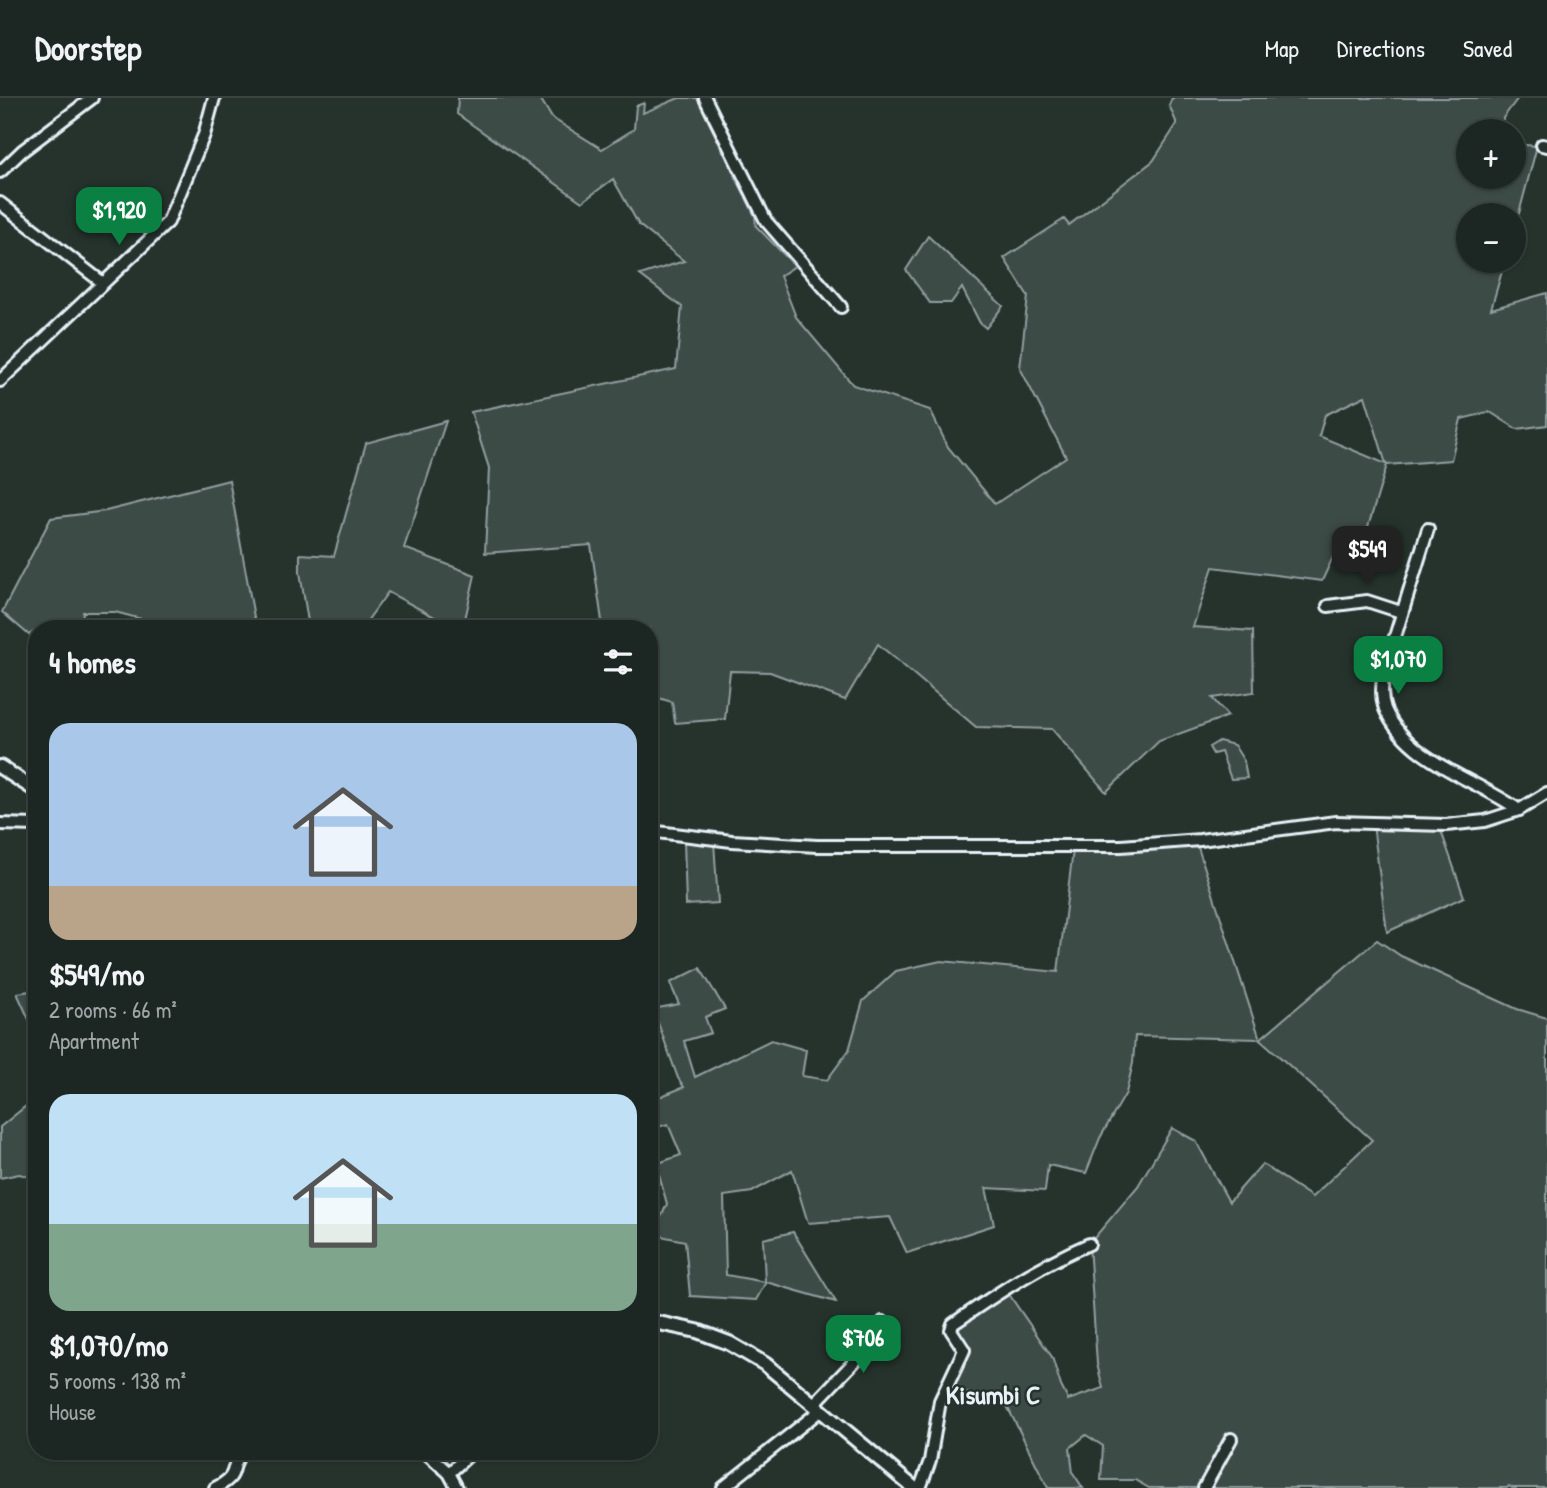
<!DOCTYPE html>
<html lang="en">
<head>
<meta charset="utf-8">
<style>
  :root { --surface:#1c2622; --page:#252e2a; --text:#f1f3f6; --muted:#a0a5a5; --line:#3a4340; --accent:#0b8043 }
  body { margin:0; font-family:"Patrick Hand",sans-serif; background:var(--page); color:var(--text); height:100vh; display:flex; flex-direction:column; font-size:26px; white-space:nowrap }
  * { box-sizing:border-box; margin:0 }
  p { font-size:23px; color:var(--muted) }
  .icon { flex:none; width:38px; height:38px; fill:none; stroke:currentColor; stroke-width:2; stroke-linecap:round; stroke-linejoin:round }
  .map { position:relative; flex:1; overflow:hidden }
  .drawer { position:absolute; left:28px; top:522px; width:630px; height:840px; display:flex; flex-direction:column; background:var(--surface); border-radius:28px; box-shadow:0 2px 5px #0004,0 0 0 2px var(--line) }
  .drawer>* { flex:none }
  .buttons { position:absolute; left:1456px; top:21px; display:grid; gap:14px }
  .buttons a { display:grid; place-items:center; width:70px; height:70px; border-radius:50%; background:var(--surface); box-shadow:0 2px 5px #0004,0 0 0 2px var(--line); font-size:35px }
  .price { position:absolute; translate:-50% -60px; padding:0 16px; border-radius:14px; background:var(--accent); color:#fff; font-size:23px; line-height:46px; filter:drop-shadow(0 2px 4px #0008) }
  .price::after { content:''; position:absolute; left:50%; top:42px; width:21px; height:16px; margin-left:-10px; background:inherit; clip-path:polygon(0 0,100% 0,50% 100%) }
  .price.current { background:#222; color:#fff }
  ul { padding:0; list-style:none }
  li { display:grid; align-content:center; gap:14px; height:371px; padding:0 21px }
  li span { display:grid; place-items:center; height:217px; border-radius:21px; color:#555 }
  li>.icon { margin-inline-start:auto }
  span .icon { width:126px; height:126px; fill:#fffc; stroke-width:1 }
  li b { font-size:30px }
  h2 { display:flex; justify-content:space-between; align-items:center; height:84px; padding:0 21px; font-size:30px }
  header { display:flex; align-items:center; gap:42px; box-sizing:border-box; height:98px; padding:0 35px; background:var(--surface); border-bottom:2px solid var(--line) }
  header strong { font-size:33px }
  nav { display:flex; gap:38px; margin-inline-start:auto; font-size:24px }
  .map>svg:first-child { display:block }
  .green { fill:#3e4b47; stroke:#939ea0; stroke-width:2; fill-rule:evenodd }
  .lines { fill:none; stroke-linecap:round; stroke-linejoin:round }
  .minor-casing { stroke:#e8f1f8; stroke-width:16 }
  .major-casing { stroke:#e8f1f8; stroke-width:18 }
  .minor { stroke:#26332d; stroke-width:10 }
  .major { stroke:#26332d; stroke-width:12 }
  .labels { text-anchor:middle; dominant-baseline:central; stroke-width:5; stroke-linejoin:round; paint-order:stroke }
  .quarter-label { font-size:26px; font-weight:bold; fill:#e8f1f8; stroke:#26332d }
</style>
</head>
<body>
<header>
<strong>Doorstep</strong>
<nav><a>Map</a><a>Directions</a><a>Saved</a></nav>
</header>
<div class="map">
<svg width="1547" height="1390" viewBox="0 0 1547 1390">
  <rect width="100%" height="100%" fill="#26332d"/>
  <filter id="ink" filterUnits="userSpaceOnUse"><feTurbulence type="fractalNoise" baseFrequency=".0143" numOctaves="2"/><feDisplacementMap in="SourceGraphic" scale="14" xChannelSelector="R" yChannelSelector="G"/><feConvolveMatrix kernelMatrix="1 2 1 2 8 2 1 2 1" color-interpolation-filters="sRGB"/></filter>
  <g filter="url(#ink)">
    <!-- green -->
    <g class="green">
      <path d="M458 0H540L552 20 602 51 634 31 636 8 644 5 643 15 679 0H697L755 118 756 128 795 168 780 178 796 219 853 287 930 312 948 349 995 406 1066 359 1020 270 1028 198 1004 160 1064 121 1069 127 1153 63 1177 26 1169 7 1172 0H1518L1503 20 1502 33H1468V79H1514V46L1537 48 1514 134V117H1468V163H1505L1491 211 1547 195V327L1517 331 1490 314 1461 321 1451 362 1387 367 1364 442 1343 437 1322 483 1213 469 1193 529 1253 533 1254 594 1212 600 1228 618 1159 643 1106 694 1052 631 976 629 878 546 845 602 770 574 730 573 725 621 675 625 672 604 649 597V530H603L591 447 485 455 489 370 471 314 676 271 682 209 640 177 684 163 639 127 613 81 582 104 457 16ZM1365 298 1386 366 1319 338 1325 317Z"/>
      <polygon points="928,138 1003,208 986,230 980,225 962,190 951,205 930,205 906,172"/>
      <polygon points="446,323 404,450 475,477 463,530 455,530 388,494 362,530 309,530 300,474 300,456 334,458 366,345"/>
      <polygon points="229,382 256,530 175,530 115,514 83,514 81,530 46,530 44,527 29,537 2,514 51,420 106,413"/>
      <polygon points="1219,643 1234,647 1244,663 1247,680 1231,681 1221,654 1213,656 1209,649"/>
      <polygon points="1373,727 1439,727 1464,799 1387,834"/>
      <polygon points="1195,740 1260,941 1377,842 1401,858 1517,911 1547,920 1547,1390 1512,1390 1509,1388 1507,1390 1149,1390 1135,1382 1101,1382 1103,1348 1086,1337 1070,1350 1073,1375 1083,1390 1048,1390 1005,1304 944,1290 964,1249 953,1230 1006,1192 1052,1259 1061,1288 1068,1302 1103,1290 1097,1266 1089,1146 1138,1088 1172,1030 1196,1043 1229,1104 1262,1066 1312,1099 1372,1042 1260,941 1135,938 1133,965 1126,995 1100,1040 1086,1075 1048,1067 1045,1093 986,1090 994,1127 907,1155 890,1119 808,1125 792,1072 752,1094 724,1098 726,1177 765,1184 763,1141 793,1134 836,1204 766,1184 756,1202 690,1198 685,1143 656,1137 655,1132 667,1106 656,1066 681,1057 668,1026 649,1032 649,1003 684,989 678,980 653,911 679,906 670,885 700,870 725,911 705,919 711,935 684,943 695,979 771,942 806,952 802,978 827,982 849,952 863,903 896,873 941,863 1058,874 1073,752"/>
      <polygon points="684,742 714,744 718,805 686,807"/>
      <polygon points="37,892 37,939 17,895"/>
      <polygon points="37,999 37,1080 19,1076 0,1080 0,1029"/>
    </g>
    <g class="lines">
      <!-- minor casing -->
      <g class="minor-casing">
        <g id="minor">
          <polyline points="705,0 766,123 841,209"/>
          <polyline points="1542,47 1547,48"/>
          <polyline points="0,74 22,53 92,0"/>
          <polyline points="0,105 103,185"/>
          <polyline points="0,283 168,124 204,37 214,0"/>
          <path d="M1428 431 1383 578C1382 589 1381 600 1385 611 1408 664 1476 681 1519 712"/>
          <polyline points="1328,508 1367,503 1401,514"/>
          <polyline points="0,726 37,727"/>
          <polyline points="649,733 732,743 817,748 1121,748 1200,742 1336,724 1446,727 1485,723 1519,712 1547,695"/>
          <polyline points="814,1306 857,1261 883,1224"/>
          <polyline points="424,1353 449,1375 457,1390"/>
          <polyline points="449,1375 473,1353"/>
          <path d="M215 1390C243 1376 227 1369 243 1353"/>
          <polyline points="723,1390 821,1312"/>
          <path d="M920 1390 930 1363 940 1303 964 1252 951 1232 953 1226C996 1196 1040 1167 1089 1146"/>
          <polyline points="1204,1390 1231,1341"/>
        </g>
      </g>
      <!-- major casing -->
      <g class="major-casing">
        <g id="major">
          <polyline points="0,669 37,693"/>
          <polyline points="649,1223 697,1233 729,1245 765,1266 914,1390"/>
        </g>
      </g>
      <!-- minor -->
      <use href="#minor" class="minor"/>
      <!-- major -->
      <use href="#major" class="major"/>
    </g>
  </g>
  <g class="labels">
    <!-- quarter labels -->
    <g class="quarter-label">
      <text x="993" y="1296">Kisumbi C</text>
    </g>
  </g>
</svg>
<div class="buttons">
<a>+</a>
<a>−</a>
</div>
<b class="price" style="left:119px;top:149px">$1,920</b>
<b class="price current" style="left:1367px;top:488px">$549</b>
<b class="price" style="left:1398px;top:598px">$1,070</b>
<b class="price" style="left:863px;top:1277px">$706</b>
<section class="drawer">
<h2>4 homes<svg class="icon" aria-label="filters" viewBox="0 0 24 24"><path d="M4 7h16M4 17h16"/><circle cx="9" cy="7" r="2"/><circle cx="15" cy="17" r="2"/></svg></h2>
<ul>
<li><span style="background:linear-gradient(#a9c7e8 75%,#b9a48a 0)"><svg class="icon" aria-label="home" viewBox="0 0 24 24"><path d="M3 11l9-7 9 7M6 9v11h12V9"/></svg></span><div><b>$549/mo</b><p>2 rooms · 66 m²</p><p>Apartment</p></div></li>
<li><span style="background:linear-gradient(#bfe0f5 60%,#7fa58c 0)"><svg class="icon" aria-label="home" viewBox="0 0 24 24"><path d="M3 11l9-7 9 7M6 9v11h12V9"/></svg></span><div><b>$1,070/mo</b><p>5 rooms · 138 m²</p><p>House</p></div></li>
</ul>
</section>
</div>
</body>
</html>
